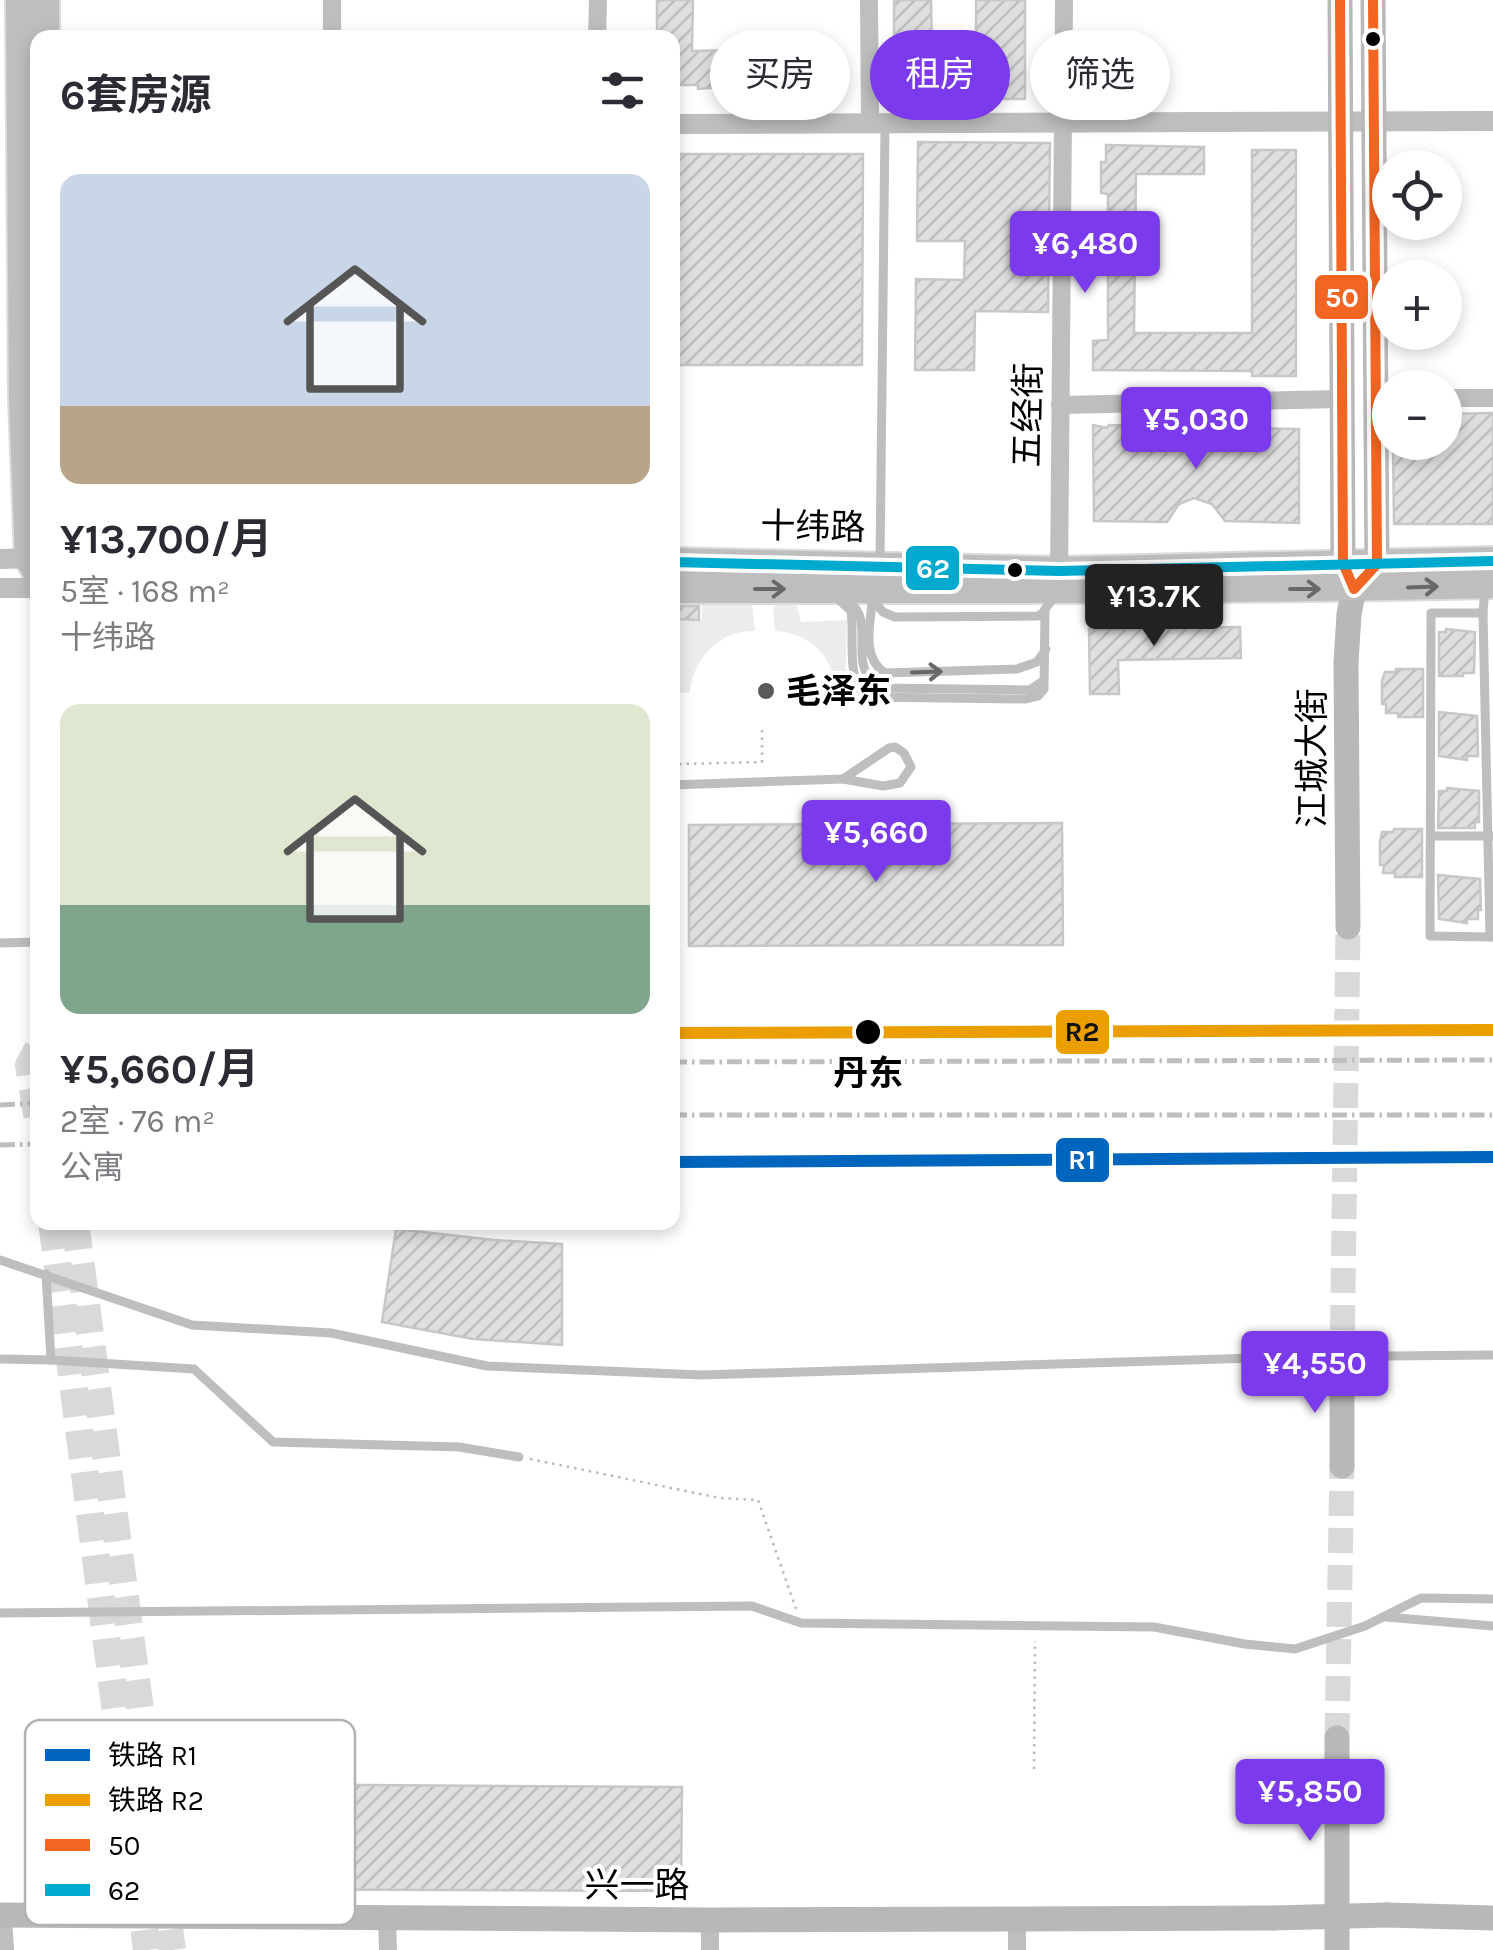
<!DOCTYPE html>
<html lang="zh">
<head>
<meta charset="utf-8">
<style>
  :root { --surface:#fff; --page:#f7f7f7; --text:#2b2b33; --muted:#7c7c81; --accent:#7c3aed }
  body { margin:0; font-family:Karla,"Noto Sans SC",sans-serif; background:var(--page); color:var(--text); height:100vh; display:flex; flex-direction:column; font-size:38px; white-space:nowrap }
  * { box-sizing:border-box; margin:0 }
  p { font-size:32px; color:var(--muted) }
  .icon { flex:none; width:55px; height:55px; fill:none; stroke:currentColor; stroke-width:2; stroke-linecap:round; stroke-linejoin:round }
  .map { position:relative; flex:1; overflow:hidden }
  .sheet { position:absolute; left:30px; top:30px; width:650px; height:1200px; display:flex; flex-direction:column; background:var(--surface); border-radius:20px; box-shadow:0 5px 15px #0003 }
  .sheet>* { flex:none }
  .hud { position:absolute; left:710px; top:30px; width:632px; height:90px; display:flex; gap:20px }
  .controls { position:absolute; left:1372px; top:150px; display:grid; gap:20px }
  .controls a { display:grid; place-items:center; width:90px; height:90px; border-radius:50%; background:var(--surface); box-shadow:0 5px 15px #0003; font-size:50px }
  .price { position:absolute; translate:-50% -85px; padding:0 22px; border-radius:10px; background:var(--accent); color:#fff; font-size:32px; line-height:65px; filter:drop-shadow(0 2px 5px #0008) }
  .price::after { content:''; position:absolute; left:50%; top:60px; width:30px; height:22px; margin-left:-15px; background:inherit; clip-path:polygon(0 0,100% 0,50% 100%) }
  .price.active { background:#222; color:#fff }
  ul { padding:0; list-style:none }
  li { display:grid; align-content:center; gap:20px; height:530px; padding:0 30px }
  li span { display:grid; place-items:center; height:310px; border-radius:20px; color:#555 }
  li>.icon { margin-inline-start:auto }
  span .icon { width:180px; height:180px; fill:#fffc; stroke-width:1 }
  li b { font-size:42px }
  h2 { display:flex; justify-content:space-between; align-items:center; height:120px; padding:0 30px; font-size:42px }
  .tag { padding:0 35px; border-radius:45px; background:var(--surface); box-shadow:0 5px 15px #0003; font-size:35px; line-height:90px }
  .tag.active { background:var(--accent); color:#fff }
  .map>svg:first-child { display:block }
  .grass { fill:#ececec }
  .building { fill:url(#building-hatch); stroke:#c7c7c7; stroke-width:2.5 }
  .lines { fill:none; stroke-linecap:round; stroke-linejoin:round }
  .secondary-tunnel { stroke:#d9d9d9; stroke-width:25; stroke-dasharray:25 12; stroke-linecap:butt }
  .trunk-tunnel { stroke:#d9d9d9; stroke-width:28; stroke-dasharray:28 14; stroke-linecap:butt }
  .primary-casing { stroke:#dbdbdb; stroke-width:32 }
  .trunk-casing { stroke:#dbdbdb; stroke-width:32 }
  .path { stroke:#b9b9b9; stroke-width:2.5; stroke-dasharray:2.5 5; stroke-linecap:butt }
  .service { stroke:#bebebe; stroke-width:9 }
  .minor { stroke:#bebebe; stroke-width:18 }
  .tertiary { stroke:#bebebe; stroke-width:20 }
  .secondary { stroke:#b8b8b8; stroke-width:25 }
  .primary { stroke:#bebebe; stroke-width:28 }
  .trunk { stroke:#bebebe; stroke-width:28 }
  .rail { stroke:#bebebe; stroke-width:5; stroke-dasharray:15 5 2.5 5; stroke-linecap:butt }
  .secondary-bridge { stroke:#b8b8b8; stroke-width:25 }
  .bus-1-casing { stroke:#fff; stroke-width:18 }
  .bus-2-casing { stroke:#fff; stroke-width:18 }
  .bus-1 { stroke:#f26522; stroke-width:10 }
  .bus-2 { stroke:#00a9ce; stroke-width:10 }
  .rail-1-casing { stroke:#fff; stroke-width:20 }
  .rail-2-casing { stroke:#fff; stroke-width:20 }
  .rail-1 { stroke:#0065bd; stroke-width:12 }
  .rail-2 { stroke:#eb9e00; stroke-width:12 }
  .oneway { stroke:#686868 }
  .bus-dot { fill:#000; stroke:#fff; stroke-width:4 }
  .poi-dot { fill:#595959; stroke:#fff; stroke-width:4 }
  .labels { text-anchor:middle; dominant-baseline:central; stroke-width:8; stroke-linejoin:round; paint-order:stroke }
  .street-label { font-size:35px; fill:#000; stroke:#fff }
  .poi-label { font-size:35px; font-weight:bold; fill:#000; stroke:#fff; text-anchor:start }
  .stop-label { font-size:35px; font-weight:bold; fill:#000; stroke:#fff }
  .key { fill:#fff; stroke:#b2b2b2; stroke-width:2.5 }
  .key-label { font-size:28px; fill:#000 }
  .line-badge { stroke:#fff; stroke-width:4 }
  .badge-label { font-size:28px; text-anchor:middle; font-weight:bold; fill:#fff }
  .pale-badge-label { font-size:28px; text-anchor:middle; font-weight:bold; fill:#111 }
</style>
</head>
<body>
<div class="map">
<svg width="1493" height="1950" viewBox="0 0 1493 1950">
  <defs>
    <pattern id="building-hatch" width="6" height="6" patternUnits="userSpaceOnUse" patternTransform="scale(2.5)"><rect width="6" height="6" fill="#dfdfdf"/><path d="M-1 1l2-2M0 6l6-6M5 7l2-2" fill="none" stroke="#bebebe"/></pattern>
  </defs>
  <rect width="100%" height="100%" fill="#fff"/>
  <!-- grass -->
  <g class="grass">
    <path d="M702 605H752L755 631C719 630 693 659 690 692L680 693 679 621 702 620Z"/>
    <path d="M776 605H797L801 622 847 620 845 692 835 694C835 657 811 633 775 631L773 609Z"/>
  </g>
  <!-- building -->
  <g class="building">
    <polygon points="657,0 693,0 692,51 733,50 735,86 698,89 698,85 672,85 672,38 657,37"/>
    <polygon points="894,0 931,0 932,49 976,50 976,0 1025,0 1025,99 905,98 906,42 894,42"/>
    <polygon points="918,142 1050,143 1048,312 975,311 974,370 915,370 916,279 964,280 965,241 917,241"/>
    <polygon points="1106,145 1204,147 1204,174 1136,174 1134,333 1252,333 1252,150 1296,150 1296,376 1252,376 1252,371 1093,370 1093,341 1108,340 1108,194 1101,193 1101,162 1106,162"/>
    <polygon points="672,154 863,154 862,365 672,365"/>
    <polygon points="1493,413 1493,524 1394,524 1393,442 1445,442 1445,414"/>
    <polygon points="1093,425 1107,428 1109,425 1299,429 1299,523 1225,521 1212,504 1194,498 1179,504 1167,522 1094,521"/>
    <polygon points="672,606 699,606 699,620 672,619"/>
    <polygon points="1240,627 1241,658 1118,660 1119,694 1090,694 1089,629"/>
    <polygon points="1446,629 1475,632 1474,673 1463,673 1463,676 1439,676 1439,632 1446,632"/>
    <polygon points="1396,669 1423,669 1423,717 1398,717 1398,713 1386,713 1386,704 1382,704 1382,681 1385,672 1396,672"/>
    <polygon points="1439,712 1477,716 1478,756 1467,756 1467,760 1439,756"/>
    <polygon points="1447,788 1479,791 1479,822 1475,822 1475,828 1438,828 1439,791 1447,791"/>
    <polygon points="1062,823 1063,945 689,946 689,825"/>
    <polygon points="1394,829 1422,829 1422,877 1395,877 1395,873 1383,873 1384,865 1380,865 1380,841 1382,832 1393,832"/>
    <polygon points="1438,875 1480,879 1481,910 1478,910 1478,919 1467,919 1467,923 1439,919"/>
    <polygon points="396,1229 494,1240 562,1244 562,1345 473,1339 382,1322"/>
    <polygon points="195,1784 682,1787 681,1891 194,1889"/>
  </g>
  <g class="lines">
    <!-- secondary-tunnel -->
    <g class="secondary-tunnel">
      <polyline points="1342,1367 1348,927"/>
      <polyline points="1337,1738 1342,1466"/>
    </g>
    <!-- trunk-tunnel -->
    <g class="trunk-tunnel">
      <polyline points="38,1049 29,1065 38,1120"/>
      <polyline points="52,1222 147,1950"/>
      <polyline points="75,1222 172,1950"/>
    </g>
    <!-- primary casing -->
    <g class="primary-casing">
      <g id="primary">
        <polyline points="672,562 1059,571 1493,561"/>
        <path d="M672 589C946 589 1219 590 1493 584"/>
      </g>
    </g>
    <!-- trunk casing -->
    <g class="trunk-casing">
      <g id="trunk">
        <polyline points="20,0 23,398 29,558 38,574"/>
        <polyline points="45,38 45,0"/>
      </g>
    </g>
    <!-- path -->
    <g class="path">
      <polyline points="679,764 762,762 762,728"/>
      <polyline points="530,1459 720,1498 758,1500 796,1609"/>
      <polyline points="1034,1769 1035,1641"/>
    </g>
    <!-- service -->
    <g class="service">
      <polyline points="880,560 885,126"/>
      <polyline points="1485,587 1483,613 1431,613 1430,936 1493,937"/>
      <path d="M873 595C871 621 860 657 885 673L1017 669 1037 662 1046 649"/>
      <path d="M838 599 851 611C855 637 845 680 867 697L1026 699 1038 696 1044 689 1045 609 1057 594"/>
      <polyline points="873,600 883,612 895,617 1038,616 1045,611"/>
      <path d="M849 602C878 623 844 665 880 688L1030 690 1043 681"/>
      <polyline points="1483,613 1490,937"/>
      <polygon points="895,747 904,753 911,767 900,783 883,786 843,779 889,748"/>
      <polyline points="672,785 843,779"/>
      <polyline points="1431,836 1493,836"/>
      <polyline points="0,943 38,942"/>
      <polyline points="0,1260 192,1325 331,1333 487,1366 702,1375 1287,1357 1493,1355"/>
      <polyline points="46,1274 51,1360 194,1369 273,1442 459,1447 519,1457"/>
      <polyline points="0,1359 51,1360"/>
      <polyline points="0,1613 752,1606 801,1623 1154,1627 1245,1644 1295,1649 1365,1626 1421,1598 1493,1599"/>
      <polyline points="1386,1617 1493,1626"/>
    </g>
    <!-- minor -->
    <g class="minor">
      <polyline points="869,0 870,123"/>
      <polyline points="332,38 332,0"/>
      <polyline points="597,38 598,0"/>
      <polyline points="1445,398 1493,398"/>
      <polyline points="1060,405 1342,399"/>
      <polyline points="1059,581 1064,0"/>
      <polyline points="3,1916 5,1950"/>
      <polyline points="387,1918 388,1950"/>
      <polyline points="710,1950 710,1920"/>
      <polyline points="1017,1950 1017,1919"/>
    </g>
    <!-- tertiary -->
    <g class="tertiary">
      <polyline points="672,124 1493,121"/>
      <polyline points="0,559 38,558"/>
      <polyline points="0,588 38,588"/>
    </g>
    <!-- secondary -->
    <g class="secondary">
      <polyline points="1340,0 1343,563 1354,589 1377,564 1373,0"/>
      <polyline points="1348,927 1346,663 1349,614 1354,589"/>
      <polyline points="1342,1466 1342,1367"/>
      <polyline points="0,1915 710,1920 1273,1918"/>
      <polyline points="1387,1915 1493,1918"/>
      <polyline points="1337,1950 1337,1738"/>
    </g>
    <!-- primary -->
    <use href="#primary" class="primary"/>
    <!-- trunk -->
    <use href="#trunk" class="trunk"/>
    <!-- rail -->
    <g class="rail">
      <polyline points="672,1033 1493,1030"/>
      <polyline points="672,1062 1493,1060"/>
      <polyline points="0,1105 38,1103"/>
      <polyline points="672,1115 1493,1115"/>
      <polyline points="0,1145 38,1144"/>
    </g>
    <!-- secondary-bridge -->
    <polyline class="secondary-bridge" points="1273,1918 1387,1915"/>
    <!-- bus-1 casing -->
    <g class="bus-1-casing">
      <polyline id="bus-1" points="1340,0 1343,563 1354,589 1377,564 1373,0"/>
    </g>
    <!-- bus-2 casing -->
    <g class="bus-2-casing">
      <polyline id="bus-2" points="672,562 1059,571 1493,561"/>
    </g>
    <!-- bus-1 -->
    <use href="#bus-1" class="bus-1"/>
    <!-- bus-2 -->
    <use href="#bus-2" class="bus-2"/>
    <!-- rail-1 casing -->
    <g class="rail-1-casing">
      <polyline id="rail-1" points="672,1162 1493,1157"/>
    </g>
    <!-- rail-2 casing -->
    <g class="rail-2-casing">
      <polyline id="rail-2" points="672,1033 1493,1030"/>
    </g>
    <!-- rail-1 -->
    <use href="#rail-1" class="rail-1"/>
    <!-- rail-2 -->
    <use href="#rail-2" class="rail-2"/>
  </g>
  <!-- one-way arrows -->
  <defs><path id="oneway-shaft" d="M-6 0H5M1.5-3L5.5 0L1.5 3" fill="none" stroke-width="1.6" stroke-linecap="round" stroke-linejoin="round" transform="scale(2.5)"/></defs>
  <g class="oneway">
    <use href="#oneway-shaft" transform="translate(1423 587) rotate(-2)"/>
    <use href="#oneway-shaft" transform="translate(770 589)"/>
    <use href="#oneway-shaft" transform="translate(1305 589)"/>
    <use href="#oneway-shaft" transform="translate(927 672) rotate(-2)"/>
  </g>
  <!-- markers -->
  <g class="bus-dot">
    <circle cx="1373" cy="39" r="9"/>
    <circle cx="1015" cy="570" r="9"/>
    <circle cx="868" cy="1032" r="14"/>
  </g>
  <circle class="poi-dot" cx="766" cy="691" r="10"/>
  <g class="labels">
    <!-- street labels -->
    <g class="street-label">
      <text transform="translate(1028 415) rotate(-89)">五经街</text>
      <text transform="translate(813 527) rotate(1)">十纬路</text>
      <text transform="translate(1312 758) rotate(-90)">江城大街</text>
      <text x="637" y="1885">兴一路</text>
    </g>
    <!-- poi labels -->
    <g class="poi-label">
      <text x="786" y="691">毛泽东</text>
    </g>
    <!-- stop labels -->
    <g class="stop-label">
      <text x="868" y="1073">丹东</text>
    </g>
  </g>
  <!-- legend -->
  <rect x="25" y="1720" width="330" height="205" rx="15" class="key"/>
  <rect x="45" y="1749" width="45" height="12" fill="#0065bd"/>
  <rect x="45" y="1794" width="45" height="12" fill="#eb9e00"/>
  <rect x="45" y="1839" width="45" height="12" fill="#f26522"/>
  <rect x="45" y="1884" width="45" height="12" fill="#00a9ce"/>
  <g class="key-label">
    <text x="108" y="1765">铁路 R1</text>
    <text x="108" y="1810">铁路 R2</text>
    <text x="108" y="1855">50</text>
    <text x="108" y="1900">62</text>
  </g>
  <g class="line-badge">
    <rect x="1313" y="273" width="57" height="48" rx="10" fill="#f26522"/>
    <rect x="904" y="544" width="57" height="48" rx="10" fill="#00a9ce"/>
    <rect x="1054" y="1008" width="57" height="48" rx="10" fill="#eb9e00"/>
    <rect x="1054" y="1136" width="57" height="48" rx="10" fill="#0065bd"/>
  </g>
  <g class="badge-label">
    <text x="1342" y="307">50</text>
    <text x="933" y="578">62</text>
    <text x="1082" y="1169">R1</text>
  </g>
  <g class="pale-badge-label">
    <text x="1082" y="1041">R2</text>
  </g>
</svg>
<div class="controls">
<a><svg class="icon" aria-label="locate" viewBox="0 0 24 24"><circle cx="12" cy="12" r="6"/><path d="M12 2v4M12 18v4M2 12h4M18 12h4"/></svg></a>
<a>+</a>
<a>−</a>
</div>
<b class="price" style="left:1085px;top:296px">¥6,480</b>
<b class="price" style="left:1196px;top:472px">¥5,030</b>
<b class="price active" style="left:1154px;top:649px">¥13.7K</b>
<b class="price" style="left:876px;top:885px">¥5,660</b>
<b class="price" style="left:1315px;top:1416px">¥4,550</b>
<b class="price" style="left:1310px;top:1844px">¥5,850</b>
<div class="hud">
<a class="tag">买房</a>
<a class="tag active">租房</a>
<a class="tag">筛选</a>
</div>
<section class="sheet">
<h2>6套房源<svg class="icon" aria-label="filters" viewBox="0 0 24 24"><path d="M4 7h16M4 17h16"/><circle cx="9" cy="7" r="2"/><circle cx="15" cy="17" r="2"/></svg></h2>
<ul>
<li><span style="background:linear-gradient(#c9d6e8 75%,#b9a48a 0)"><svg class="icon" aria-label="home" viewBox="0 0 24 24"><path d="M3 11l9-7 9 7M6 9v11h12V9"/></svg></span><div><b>¥13,700/月</b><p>5室 · 168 m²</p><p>十纬路</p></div></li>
<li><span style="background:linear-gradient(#dfe7d0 65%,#7fa58c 0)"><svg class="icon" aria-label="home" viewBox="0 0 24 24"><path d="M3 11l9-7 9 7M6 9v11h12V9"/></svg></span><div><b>¥5,660/月</b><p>2室 · 76 m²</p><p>公寓</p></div></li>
</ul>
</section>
</div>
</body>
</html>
